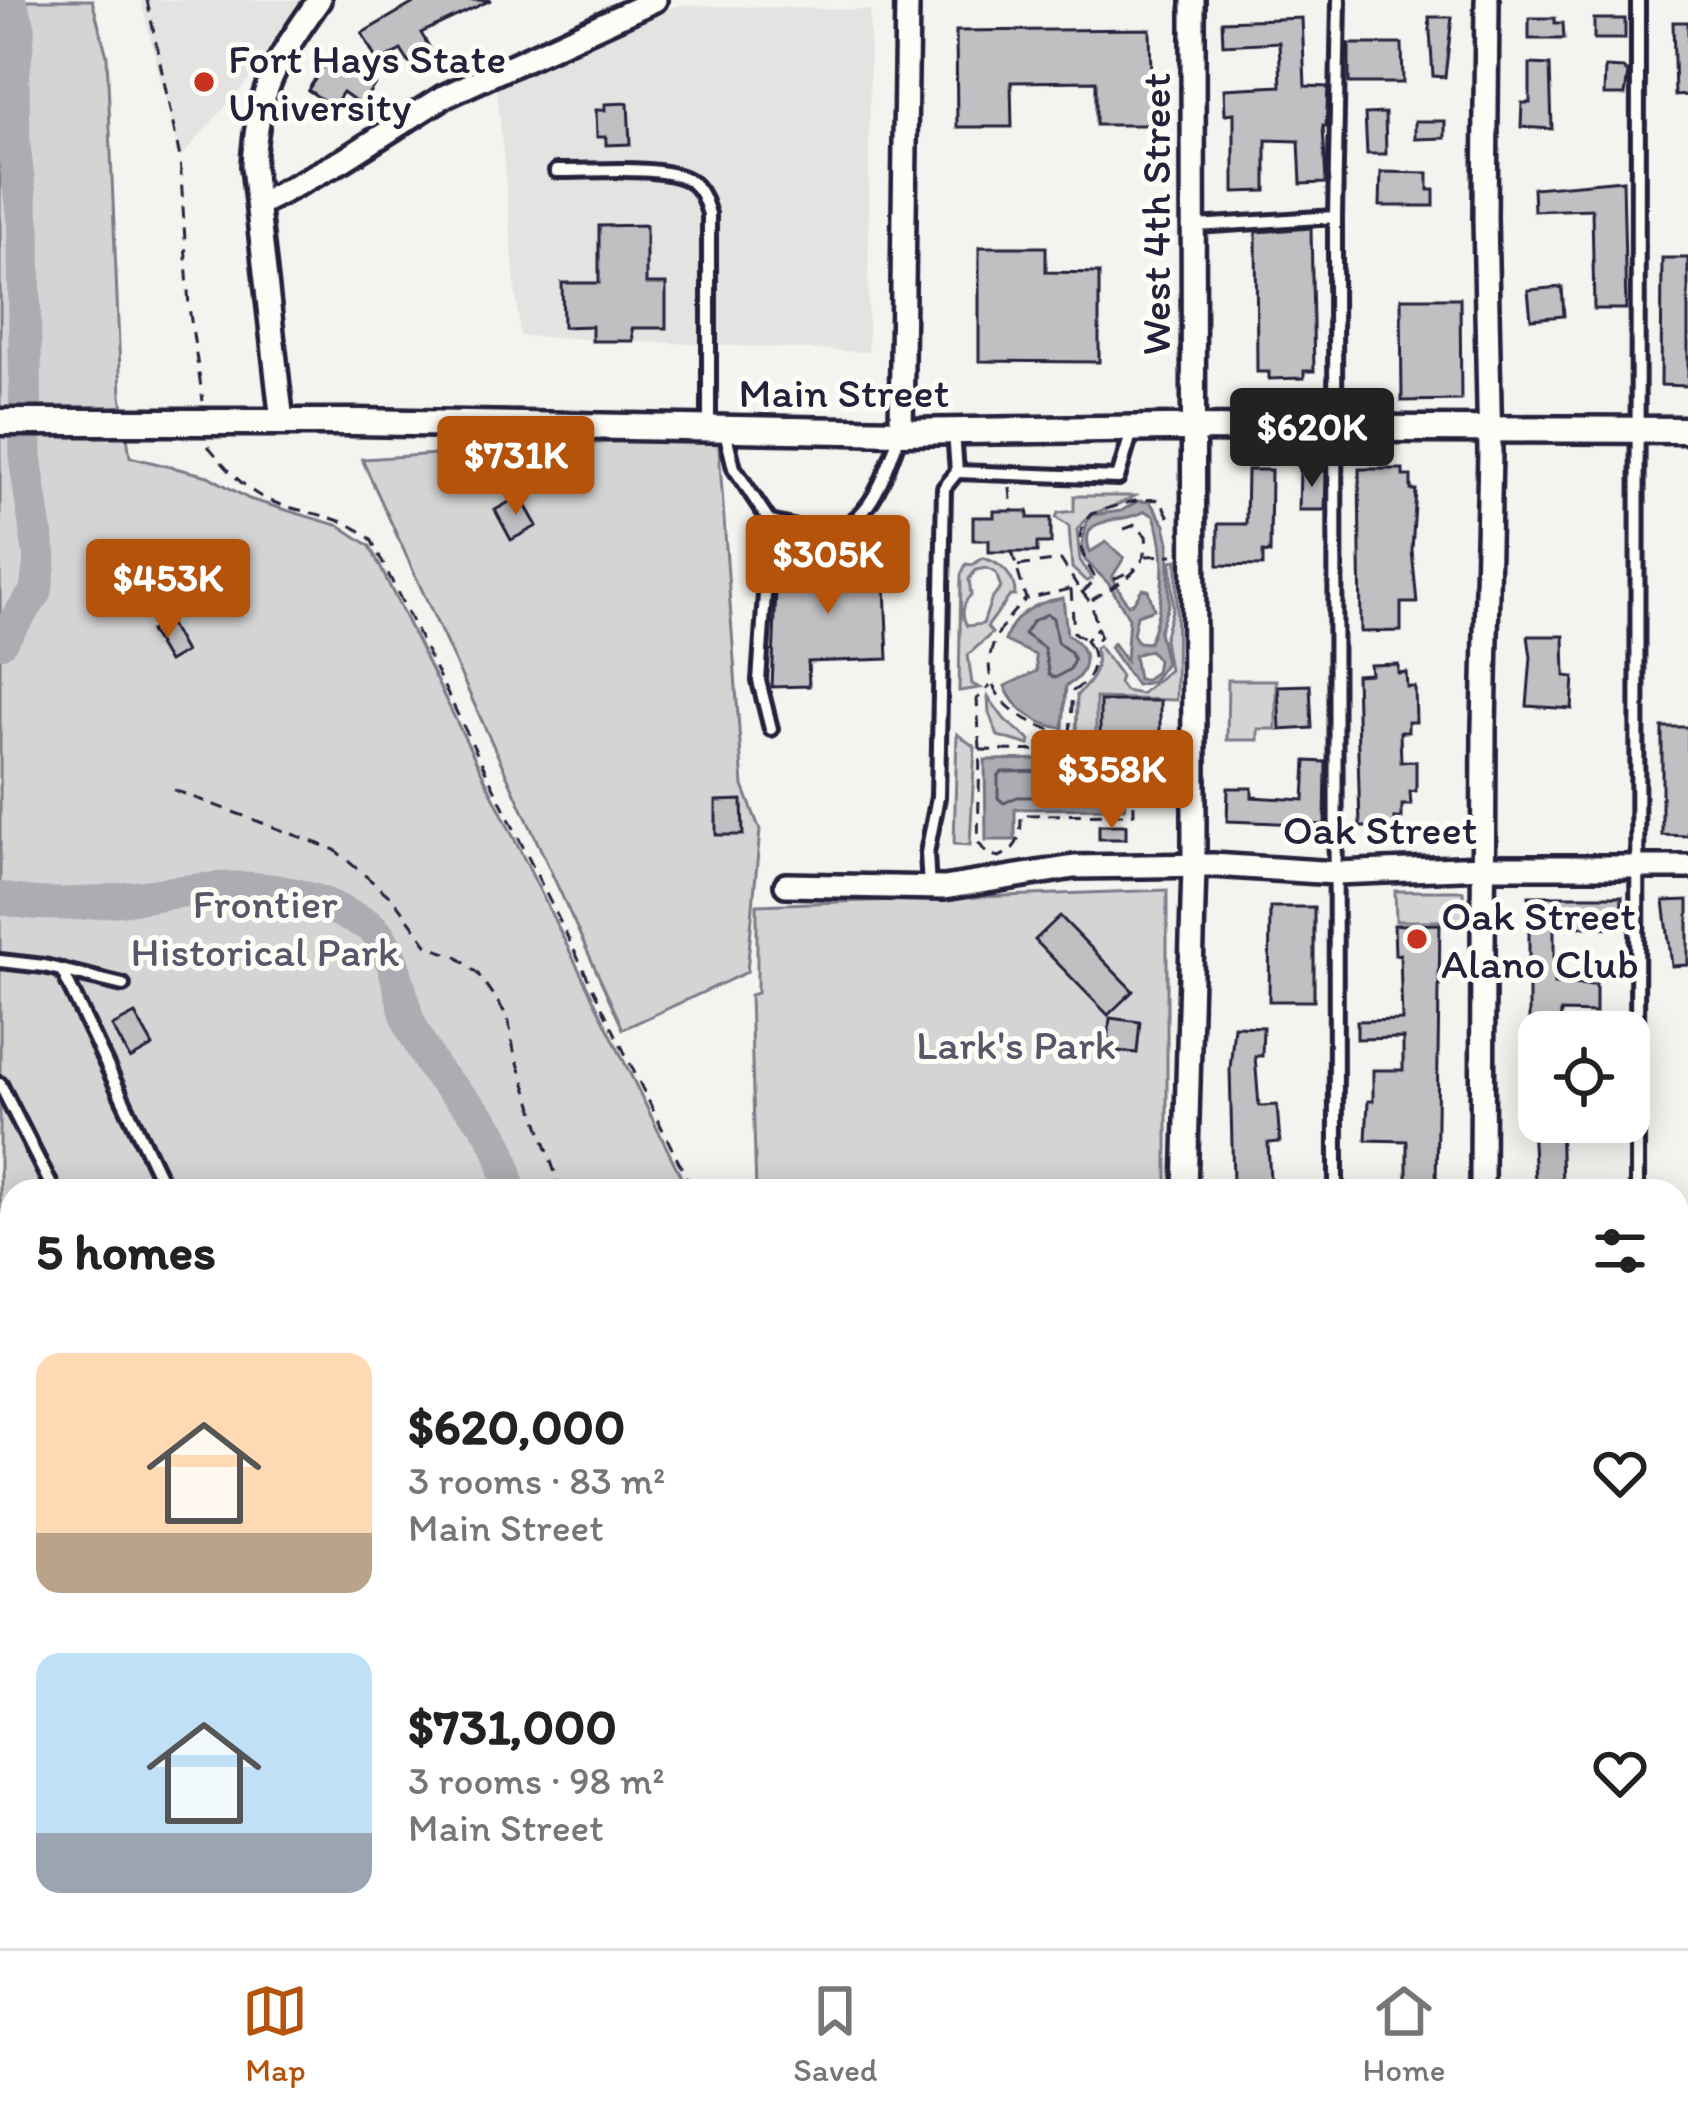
<!DOCTYPE html>
<html lang="en">
<head>
<meta charset="utf-8">
<style>
  :root { --surface:#fff; --page:#f2f2f2; --text:#222; --muted:#767676; --line:#e0e0e0; --accent:#b45309 }
  body { margin:0; font-family:Itim,sans-serif; background:var(--page); color:var(--text); height:100vh; display:flex; flex-direction:column; font-size:45px; white-space:nowrap }
  * { box-sizing:border-box; margin:0 }
  p { font-size:39px; color:var(--muted) }
  .icon { flex:none; width:66px; height:66px; fill:none; stroke:currentColor; stroke-width:2; stroke-linecap:round; stroke-linejoin:round }
  .map { position:relative; flex:1; overflow:hidden }
  .drawer { position:absolute; left:0px; top:1179px; width:1689px; height:771px; display:flex; flex-direction:column; background:var(--surface); border-radius:36px 36px 0 0; box-shadow:0 6px 30px #0003 }
  .drawer>* { flex:none }
  .fabs { position:absolute; left:1518px; top:1011px; display:grid; gap:24px }
  .fabs a { display:grid; place-items:center; width:132px; height:132px; border-radius:24px; background:var(--surface); box-shadow:0 6px 30px #0003; font-size:60px }
  .price { position:absolute; translate:-50% -102px; padding:0 27px; border-radius:12px; background:var(--accent); color:#fff; font-size:39px; line-height:78px; filter:drop-shadow(0 3px 6px #0008) }
  .price::after { content:''; position:absolute; left:50%; top:72px; width:36px; height:27px; margin-left:-18px; background:inherit; clip-path:polygon(0 0,100% 0,50% 100%) }
  .price.on { background:#222; color:#fff }
  ul { padding:0; list-style:none }
  li { display:flex; align-items:center; gap:36px; height:300px; padding:0 36px }
  li span { display:grid; place-items:center; flex:none; width:336px; height:240px; border-radius:24px; color:#555 }
  li>.icon { margin-inline-start:auto }
  span .icon { width:144px; height:144px; fill:#fffc; stroke-width:1 }
  li b { font-size:51px }
  h2 { display:flex; justify-content:space-between; align-items:center; height:144px; padding:0 36px; font-size:51px }
  .menu { display:flex; justify-content:space-around; align-items:center; height:168px; border-top:3px solid var(--line); background:var(--surface); font-size:33px; color:var(--muted) }
  .menu a { display:grid; justify-items:center; gap:6px }
  .menu .on { color:var(--accent) }
  .map>svg:first-child { display:block }
  .built { fill:#e4e3e2 }
  .green { fill:#d5d4d5; stroke:#7c7b88; stroke-width:3; fill-rule:evenodd }
  .water { fill:#acacb2; stroke:#757582; stroke-width:3; fill-rule:evenodd }
  .lines { fill:none; stroke-linecap:round; stroke-linejoin:round }
  .shore { stroke:#59596b; stroke-width:3 }
  .river { stroke:#acacb2; stroke-width:33 }
  .building { fill:#c0bfc2; stroke:#22223b; stroke-width:3 }
  .service-casing { stroke:#22223b; stroke-width:20 }
  .minor-casing { stroke:#22223b; stroke-width:30 }
  .tertiary-casing { stroke:#22223b; stroke-width:33 }
  .trunk-casing { stroke:#22223b; stroke-width:42 }
  .path { stroke:#22223b; stroke-width:3; stroke-dasharray:12 9; stroke-linecap:butt }
  .service { stroke:#fdfcf7; stroke-width:10 }
  .minor { stroke:#fdfcf7; stroke-width:21 }
  .tertiary { stroke:#fdfcf7; stroke-width:24 }
  .trunk { stroke:#fdfcf7; stroke-width:33 }
  .poi-dot { fill:#c8321e; stroke:#fdfcf7; stroke-width:4.5 }
  .labels { text-anchor:middle; dominant-baseline:central; stroke-width:10; stroke-linejoin:round; paint-order:stroke }
  .poi-label { font-size:42px; fill:#22223b; stroke:#fdfcf7; text-anchor:start }
  .street-label { font-size:42px; fill:#22223b; stroke:#fdfcf7 }
  .park-label { font-size:42px; fill:#585769; stroke:#fdfcf7 }
</style>
</head>
<body>
<div class="map">
<svg width="1688" height="1948" viewBox="0 0 1688 1948">
  <rect width="100%" height="100%" fill="#f4f3ef"/>
  <filter id="ink" filterUnits="userSpaceOnUse"><feTurbulence type="fractalNoise" baseFrequency=".00833" numOctaves="2"/><feDisplacementMap in="SourceGraphic" scale="24" xChannelSelector="R" yChannelSelector="G"/><feConvolveMatrix kernelMatrix="1 2 1 2 8 2 1 2 1" color-interpolation-filters="sRGB"/></filter>
  <g filter="url(#ink)">
    <!-- built -->
    <g class="built">
      <polygon points="141,0 319,0 180,158"/>
      <polygon points="682,5 870,10 868,352 520,336 497,89 653,11"/>
      <polygon points="0,1397 12,1419 12,1938 292,1938 298,1948 0,1948"/>
    </g>
    <!-- green -->
    <g class="green">
      <polygon points="0,0 92,0 107,56 121,395 130,457 208,476 249,499 340,526 370,546 688,1191 12,1191 12,1288 0,1266"/>
      <polygon points="718,435 743,786 760,830 747,972 623,1029 362,459"/>
      <path d="M1074 496H1135C1113 510 1092 507 1077 530L1080 560 1092 579 1086 581 1072 568 1069 526 1056 518 1058 513 1074 511Z"/>
      <path d="M982 558C1000 562 1016 576 1015 596H1010L987 627 992 633 968 655 972 684 980 688 959 691 961 575 966 564 973 565ZM986 568 996 573 1001 588 991 600 983 624 967 626C961 616 962 603 971 595L969 579 976 570Z"/>
      <path d="M1177 560 1176 700 1096 698V742L1076 743 1077 695C1093 680 1100 670 1095 648L1099 646 1121 676 1119 683 1125 691 1141 694 1169 670 1164 639 1173 607 1171 561Z"/>
      <polygon points="1228,680 1276,680 1276,729 1258,729 1258,740 1227,740"/>
      <polygon points="988,697 1005,720 1030,740 1029,745 998,736 989,713"/>
      <polygon points="957,734 975,747 970,845 954,844"/>
      <polygon points="1167,890 1167,1191 756,1191 750,995 757,993 757,905"/>
      <polygon points="1395,891 1463,891 1464,921 1396,921"/>
      <polygon points="253,1938 626,1938 615,1948 243,1948"/>
      <polygon points="640,1938 972,1938 977,1948 629,1948"/>
    </g>
    <!-- water -->
    <g class="water">
      <path d="M1138 501 1150 502 1165 525 1169 543V603L1159 631 1166 663 1152 682 1136 685 1110 647 1113 643 1126 661 1129 618 1109 584 1085 560 1082 545 1087 521 1092 515 1121 511ZM1145 511 1154 516C1169 554 1163 608 1149 643L1138 642 1133 634 1137 615 1154 609 1148 590 1142 589 1134 602 1128 605 1112 577 1124 558 1106 542 1090 552C1076 512 1124 525 1145 511ZM1150 650 1158 660 1156 672 1145 680 1138 679 1134 655Z"/>
      <path d="M1063 598 1067 635C1091 648 1091 673 1066 686L1063 728C1039 726 1013 709 1005 686L1037 671 1035 655 1005 641C1013 614 1036 602 1063 598Z"/>
      <polygon points="1124,758 1125,808 1015,809 1015,840 986,840 985,760"/>
    </g>
    <g class="lines">
      <!-- shore -->
      <g class="shore">
        <polygon points="1047,614 1053,618 1057,642 1070,652 1074,660 1070,669 1055,678 1049,675 1044,648 1024,634 1033,621"/>
        <polygon points="1107,770 1112,775 1112,791 1107,796 1017,797 1004,803 998,798 998,776 1002,772"/>
      </g>
      <!-- river -->
      <g class="river">
        <polyline points="0,642 36,592 40,558 26,464 24,229 14,145 13,80 19,27 10,0"/>
        <path d="M0 898C113 925 235 850 349 916 356 919 368 924 373 929 396 953 399 993 409 1022 414 1033 420 1044 426 1055 440 1083 465 1098 484 1123 499 1143 506 1168 509 1191"/>
        <polyline points="412,1948 420,1938"/>
      </g>
    </g>
    <!-- building -->
    <g class="building">
      <polygon points="419,0 491,0 421,33 431,50 409,63 401,50 378,63 362,33"/>
      <polygon points="1429,17 1452,17 1445,77 1433,76"/>
      <polygon points="1302,18 1305,86 1328,87 1326,127 1323,126 1326,183 1301,184 1299,141 1266,140 1266,191 1234,192 1234,113 1225,114 1224,89 1281,86 1279,42 1223,45 1222,21"/>
      <polygon points="1529,18 1555,18 1555,23 1563,23 1564,39 1529,39"/>
      <rect x="1594" y="19" width="31" height="20"/>
      <polygon points="1673,22 1688,22 1688,95 1675,96"/>
      <polygon points="1150,29 1152,125 1096,125 1096,81 1011,82 1012,127 957,127 956,31"/>
      <polygon points="1349,44 1402,44 1403,83 1349,83"/>
      <polygon points="339,59 375,84 361,105 343,92 333,107 308,90 325,64 332,69"/>
      <polygon points="1530,64 1550,65 1552,129 1521,127 1522,103 1530,103"/>
      <polygon points="1605,67 1623,68 1628,73 1625,95 1604,95"/>
      <polygon points="628,103 630,144 606,145 606,137 597,137 596,110 605,110 605,104"/>
      <polygon points="1385,113 1386,154 1367,154 1365,114"/>
      <polygon points="1415,121 1445,121 1445,138 1415,139"/>
      <polygon points="1381,172 1428,173 1428,190 1434,190 1434,206 1380,206"/>
      <polygon points="1623,180 1626,309 1594,309 1592,209 1534,211 1533,188"/>
      <polygon points="646,225 646,284 666,284 666,328 632,328 633,341 592,341 592,326 563,327 562,283 599,283 599,226"/>
      <polygon points="1311,228 1314,371 1304,371 1304,378 1269,379 1269,372 1257,372 1256,232"/>
      <polygon points="979,247 1046,247 1046,272 1099,273 1099,362 979,361"/>
      <polygon points="1662,258 1688,258 1688,386 1661,385"/>
      <polygon points="1562,287 1564,316 1531,319 1528,290"/>
      <polygon points="1401,298 1460,298 1461,400 1402,401"/>
      <polygon points="1359,469 1403,469 1403,476 1411,476 1411,490 1416,490 1412,550 1417,603 1401,603 1401,631 1361,632"/>
      <polygon points="1247,470 1271,470 1270,553 1263,552 1263,566 1218,565 1218,524 1246,524"/>
      <polygon points="1300,470 1326,471 1325,510 1299,510"/>
      <polygon points="520,496 537,526 511,540 495,510"/>
      <polygon points="994,511 1028,511 1028,518 1051,518 1051,543 1037,543 1037,552 989,552 989,540 973,540 973,517 994,517"/>
      <polygon points="884,561 888,659 808,662 809,686 772,687 777,565"/>
      <polygon points="168,621 185,652 168,662 150,631"/>
      <polygon points="1528,636 1564,636 1565,676 1574,677 1572,709 1527,706 1531,657"/>
      <polygon points="1398,664 1398,673 1406,672 1407,687 1415,687 1416,722 1408,722 1408,732 1400,732 1401,762 1416,761 1416,791 1410,792 1411,805 1402,805 1402,818 1395,818 1395,827 1360,827 1356,675 1371,674 1370,665"/>
      <polygon points="1310,685 1312,728 1280,730 1278,686"/>
      <polygon points="1100,701 1160,701 1160,746 1141,746 1141,738 1100,738"/>
      <polygon points="1662,727 1688,727 1688,836 1662,835"/>
      <polygon points="1306,761 1326,762 1325,825 1227,821 1228,788 1252,788 1252,797 1304,800"/>
      <polygon points="742,800 743,835 716,835 716,801"/>
      <rect x="1099" y="825" width="27" height="14"/>
      <polygon points="1529,896 1622,896 1621,928 1554,926 1554,984 1596,985 1596,1013 1561,1012 1560,1032 1529,1032"/>
      <polygon points="1688,900 1688,965 1672,966 1664,901"/>
      <polygon points="1270,907 1314,907 1314,1001 1269,1001"/>
      <polygon points="1060,916 1133,991 1108,1015 1035,940"/>
      <polygon points="1440,924 1436,1186 1407,1186 1407,1141 1366,1140 1368,1101 1373,1101 1373,1070 1403,1070 1403,1038 1357,1039 1357,1021 1402,1020 1400,954 1395,955 1394,925"/>
      <polygon points="135,1014 153,1046 130,1059 112,1026"/>
      <polygon points="1110,1018 1140,1022 1137,1053 1107,1050"/>
      <polygon points="1234,1026 1263,1027 1262,1056 1255,1056 1259,1106 1277,1105 1280,1142 1268,1143 1270,1180 1233,1183 1230,1069"/>
      <polygon points="1532,1122 1560,1122 1562,1184 1535,1183"/>
    </g>
    <g class="lines">
      <!-- service casing -->
      <g class="service-casing">
        <g id="service">
          <path d="M556 171C589 172 664 164 690 181 702 189 705 202 709 214V427"/>
          <polyline points="1196,226 1335,217"/>
          <polyline points="725,431 734,468 770,522 759,681 771,729"/>
          <polyline points="957,472 1118,478 1132,431"/>
          <path d="M770 522C786 525 803 531 819 531 871 532 885 472 901 432"/>
          <polyline points="929,888 927,853 938,797 944,488 957,472 954,432"/>
          <polyline points="0,961 44,966 123,985"/>
          <polyline points="62,970 166,1191"/>
          <polyline points="0,1084 54,1191"/>
          <polyline points="1336,1191 1335,217 1339,0"/>
          <polyline points="1637,1191 1638,0"/>
        </g>
      </g>
      <!-- minor casing -->
      <g class="minor-casing">
        <g id="minor">
          <polyline points="258,205 342,161 443,97 655,0"/>
          <path d="M282 422 253 166C257 90 276 61 319 0"/>
          <polyline points="901,432 907,0"/>
          <polyline points="786,885 944,888 1074,867 1213,865 1336,873 1484,867 1688,867"/>
          <polyline points="1185,1191 1194,866 1193,0"/>
          <polyline points="1482,1191 1484,728 1490,452 1485,217 1487,0"/>
          <polyline points="1677,1306 1688,1306"/>
          <polyline points="1677,1743 1688,1743"/>
          <polyline points="992,1938 997,1948"/>
          <polyline points="1481,1948 1481,1938"/>
        </g>
      </g>
      <!-- tertiary casing -->
      <g class="tertiary-casing">
        <polyline id="tertiary" points="0,422 356,422 901,432 1168,428 1688,430"/>
      </g>
      <!-- trunk casing -->
      <g class="trunk-casing">
        <g id="trunk">
          <polyline points="0,1266 12,1288"/>
          <polyline points="360,1938 365,1948"/>
        </g>
      </g>
      <!-- path -->
      <g class="path">
        <polyline points="147,0 180,158 189,307 203,401"/>
        <path d="M208 446C227 468 245 492 273 502 308 515 342 514 371 539L693 1191"/>
        <polyline points="1010,488 1012,511"/>
        <path d="M1012 552 1026 599C960 661 988 717 1070 735V751L980 750 978 842 987 854 999 857C1020 848 1021 836 1021 815L1134 814 1133 749 1070 751"/>
        <polyline points="1146,556 1173,555"/>
        <polyline points="1018,566 1061,560 1078,587 1027,599"/>
        <polyline points="1114,579 1136,568"/>
        <polyline points="1071,589 1074,633 1086,640"/>
        <path d="M1083 592 1096 579C1082 557 1071 536 1091 514 1114 507 1137 497 1160 500L1172 523"/>
        <path d="M1092 600C1117 583 1151 571 1146 536L1135 525 1122 530"/>
        <polyline points="1090,647 1086,640 1098,627"/>
        <path d="M1070 734 1073 691C1089 682 1098 667 1091 648L1100 636 1091 603 1078 587"/>
        <polyline points="980,749 977,699 990,686"/>
        <polyline points="174,790 335,850 394,900 429,947 456,956 478,974 508,1017 514,1051 561,1191"/>
      </g>
      <!-- service -->
      <use href="#service" class="service"/>
      <!-- minor -->
      <use href="#minor" class="minor"/>
      <!-- tertiary -->
      <use href="#tertiary" class="tertiary"/>
      <!-- trunk -->
      <use href="#trunk" class="trunk"/>
    </g>
  </g>
  <!-- markers -->
  <g class="poi-dot">
    <circle cx="204" cy="82" r="12"/>
    <circle cx="1417" cy="939" r="12"/>
  </g>
  <g class="labels">
    <!-- poi labels -->
    <g class="poi-label">
      <text x="228" y="58">Fort Hays State<tspan x="228" dy="48">University</tspan></text>
      <text x="1441" y="915">Oak Street<tspan x="1441" dy="48">Alano Club</tspan></text>
    </g>
    <!-- street labels -->
    <g class="street-label">
      <text transform="translate(1155 214) rotate(-90)">West 4th Street</text>
      <text x="844" y="392">Main Street</text>
      <text x="1380" y="829">Oak Street</text>
    </g>
    <!-- park labels -->
    <g class="park-label">
      <text x="265" y="903">Frontier<tspan x="265" dy="48">Historical Park</tspan></text>
      <text x="1016" y="1044">Lark's Park</text>
    </g>
  </g>
</svg>
<div class="fabs">
<a><svg class="icon" aria-label="locate" viewBox="0 0 24 24"><circle cx="12" cy="12" r="6"/><path d="M12 2v4M12 18v4M2 12h4M18 12h4"/></svg></a>
</div>
<b class="price on" style="left:1312px;top:490px">$620K</b>
<b class="price" style="left:516px;top:518px">$731K</b>
<b class="price" style="left:828px;top:617px">$305K</b>
<b class="price" style="left:168px;top:641px">$453K</b>
<b class="price" style="left:1112px;top:832px">$358K</b>
<section class="drawer">
<h2>5 homes<svg class="icon" aria-label="filters" viewBox="0 0 24 24"><path d="M4 7h16M4 17h16"/><circle cx="9" cy="7" r="2"/><circle cx="15" cy="17" r="2"/></svg></h2>
<ul>
<li><span style="background:linear-gradient(#ffd9b3 75%,#b9a48a 0)"><svg class="icon" aria-label="home" viewBox="0 0 24 24"><path d="M3 11l9-7 9 7M6 9v11h12V9"/></svg></span><div><b>$620,000</b><p>3 rooms · 83 m²</p><p>Main Street</p></div><svg class="icon" aria-label="heart" viewBox="0 0 24 24"><path d="M12 20l-8-8c-3-5 5-10 8-4 3-6 11-1 8 4z"/></svg></li>
<li><span style="background:linear-gradient(#bfe0f5 75%,#9aa5b1 0)"><svg class="icon" aria-label="home" viewBox="0 0 24 24"><path d="M3 11l9-7 9 7M6 9v11h12V9"/></svg></span><div><b>$731,000</b><p>3 rooms · 98 m²</p><p>Main Street</p></div><svg class="icon" aria-label="heart" viewBox="0 0 24 24"><path d="M12 20l-8-8c-3-5 5-10 8-4 3-6 11-1 8 4z"/></svg></li>
</ul>
</section>
</div>
<nav class="menu">
<a class="on"><svg class="icon" aria-label="map" viewBox="0 0 24 24"><path d="M3 6l6-2 6 2 6-2v14l-6 2-6-2-6 2zM9 4v14M15 6v14"/></svg>Map</a>
<a><svg class="icon" aria-label="saved" viewBox="0 0 24 24"><path d="M7 4h10v16l-5-4-5 4z"/></svg>Saved</a>
<a><svg class="icon" aria-label="home" viewBox="0 0 24 24"><path d="M3 11l9-7 9 7M6 9v11h12V9"/></svg>Home</a>
</nav>
</body>
</html>
